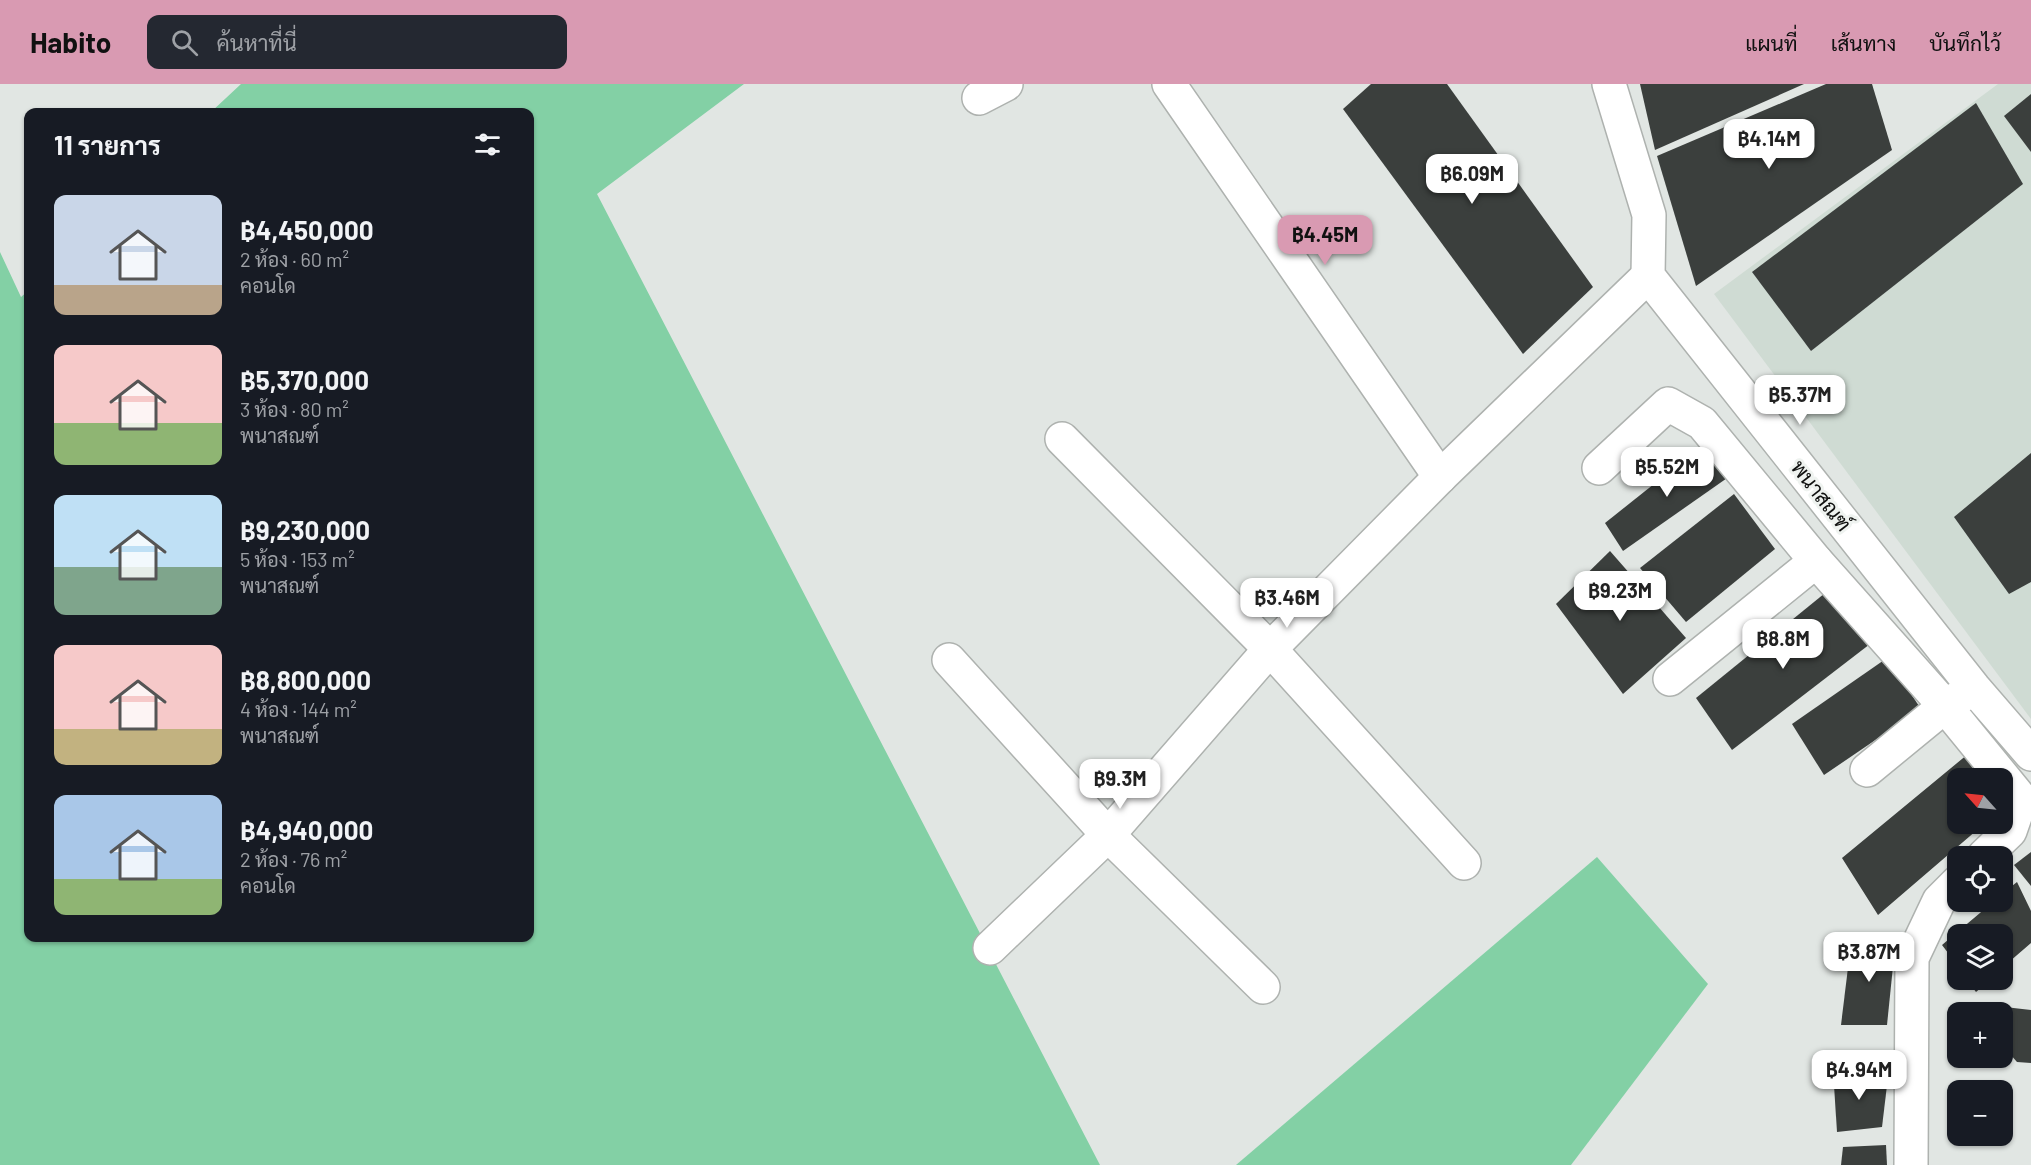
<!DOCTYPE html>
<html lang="th">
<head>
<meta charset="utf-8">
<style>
  :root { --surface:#171b24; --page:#242831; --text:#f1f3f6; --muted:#9ea1a6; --accent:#d99ab2 }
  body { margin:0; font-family:Barlow,Sarabun,sans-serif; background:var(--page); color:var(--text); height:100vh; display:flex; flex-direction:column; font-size:22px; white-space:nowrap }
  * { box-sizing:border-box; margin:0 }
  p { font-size:20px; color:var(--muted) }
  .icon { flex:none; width:33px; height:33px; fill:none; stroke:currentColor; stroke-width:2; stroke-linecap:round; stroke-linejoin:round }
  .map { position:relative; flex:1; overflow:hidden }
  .drawer { position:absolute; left:24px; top:24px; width:510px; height:834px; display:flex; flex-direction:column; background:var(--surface); border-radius:12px; box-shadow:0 2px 4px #0004 }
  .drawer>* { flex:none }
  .needle { width:39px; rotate:297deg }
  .fabs { position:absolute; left:1947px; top:684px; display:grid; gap:12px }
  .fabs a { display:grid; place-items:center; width:66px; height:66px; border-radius:12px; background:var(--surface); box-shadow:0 2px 4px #0004; font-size:30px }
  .price { position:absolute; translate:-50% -51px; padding:0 14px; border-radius:12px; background:#fff; color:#222; font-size:20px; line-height:39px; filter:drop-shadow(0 2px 3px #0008) }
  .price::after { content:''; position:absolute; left:50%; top:36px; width:18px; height:14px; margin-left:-9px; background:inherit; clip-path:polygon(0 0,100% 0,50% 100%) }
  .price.selected { background:var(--accent); color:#111 }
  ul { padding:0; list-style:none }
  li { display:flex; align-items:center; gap:18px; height:150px; padding:0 30px }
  li span { display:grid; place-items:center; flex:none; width:168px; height:120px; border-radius:12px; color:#555 }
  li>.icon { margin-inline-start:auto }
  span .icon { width:72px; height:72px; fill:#fffc; stroke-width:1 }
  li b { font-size:26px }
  h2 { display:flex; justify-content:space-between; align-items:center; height:72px; padding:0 30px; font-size:26px }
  header { display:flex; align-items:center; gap:36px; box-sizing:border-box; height:84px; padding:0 30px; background:var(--accent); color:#111 }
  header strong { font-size:28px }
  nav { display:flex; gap:33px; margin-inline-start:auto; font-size:21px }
  .search { width:420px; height:54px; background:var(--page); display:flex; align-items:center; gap:15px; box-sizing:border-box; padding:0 21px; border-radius:12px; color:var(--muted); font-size:22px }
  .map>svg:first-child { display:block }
  .built { fill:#cfdbd3 }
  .green { fill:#83d0a5 }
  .building { fill:#3b3f3d }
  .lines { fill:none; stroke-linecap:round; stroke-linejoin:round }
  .street-casing { stroke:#aeb2af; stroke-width:36 }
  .secondary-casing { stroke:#aeb2af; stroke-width:36 }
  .street { stroke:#fff; stroke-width:33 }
  .secondary { stroke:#fff; stroke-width:33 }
  .labels { text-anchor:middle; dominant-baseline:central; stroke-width:6; stroke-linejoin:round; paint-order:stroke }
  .street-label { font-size:21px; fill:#101110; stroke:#eff3f0 }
</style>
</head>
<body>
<header>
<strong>Habito</strong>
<div class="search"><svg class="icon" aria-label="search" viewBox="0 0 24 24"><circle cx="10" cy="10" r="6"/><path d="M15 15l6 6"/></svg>ค้นหาที่นี่</div>
<nav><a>แผนที่</a><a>เส้นทาง</a><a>บันทึกไว้</a></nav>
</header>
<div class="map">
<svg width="2031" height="1081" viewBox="0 0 2031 1081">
  <rect width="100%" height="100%" fill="#e1e6e3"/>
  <!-- built -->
  <polygon class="built" points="1998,0 2031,0 2031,635 1714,210"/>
  <!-- green -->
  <g class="green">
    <polygon points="241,0 744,0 597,110 1100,1081 0,1081 0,168 21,213 28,207 28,854 530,854 530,28 211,28"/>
    <polygon points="1597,773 1708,900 1571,1081 1236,1081"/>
  </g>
  <!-- building -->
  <g class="building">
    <polygon points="1371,0 1447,0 1593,203 1523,270 1343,25"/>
    <polygon points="1640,0 1804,0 1655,66"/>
    <polygon points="1826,0 1872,0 1892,66 1696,202 1657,72"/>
    <polygon points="2031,10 2031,68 2004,32"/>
    <polygon points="1976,19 2023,100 1811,267 1752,188"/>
    <polygon points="1703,361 1730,392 1623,467 1605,439"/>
    <polygon points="2031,369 2031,498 2009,510 1954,433"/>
    <polygon points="1734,410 1775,465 1686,538 1640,484"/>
    <polygon points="1610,467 1686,554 1623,610 1556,520"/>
    <polygon points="1830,505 1870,560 1732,666 1696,614"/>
    <polygon points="1887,574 1921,625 1824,691 1792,640"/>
    <polygon points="1968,670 1986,694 1958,694 1958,740 1984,740 1878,831 1842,774"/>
    <polygon points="2031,768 2031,802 2014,781"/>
    <polygon points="2017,798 2031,827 2031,859 2002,884 2002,850 1958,850 1958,882 1942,861 1993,818 2002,818 2002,810"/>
    <polygon points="1896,853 1887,941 1841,941 1851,859"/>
    <polygon points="1967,896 1990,896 1976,908"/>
    <polygon points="1996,922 2031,926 2031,979 2017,978 2010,970 2002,968 2002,928 1996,928"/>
    <polygon points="1833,986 1888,993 1882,1043 1837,1048"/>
    <polygon points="1886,1061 1887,1081 1841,1081 1843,1063"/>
  </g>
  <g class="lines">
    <!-- street casing -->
    <g class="street-casing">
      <g id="street">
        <polyline points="1169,0 1440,393"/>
        <polyline points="979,14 1006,0"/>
        <polyline points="1062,355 1270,565 1464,779"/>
        <polyline points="1599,384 1668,320 1702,339 1816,477 1945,622 2021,715 2010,747 1984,772"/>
        <polyline points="949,576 1108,751 1263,903"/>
        <polyline points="1670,595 1816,477"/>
        <polyline points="1867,686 1945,622 1963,611"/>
        <polyline points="990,864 1108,751 1270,565 1440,393 1648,192"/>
        <polyline points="1911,1081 1912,874 1939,817 1958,798"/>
      </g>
    </g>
    <!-- secondary casing -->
    <g class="secondary-casing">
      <polyline id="secondary" points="1609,0 1649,131 1648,192 1974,604 2031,670"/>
    </g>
    <!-- street -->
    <use href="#street" class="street"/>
    <!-- secondary -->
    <use href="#secondary" class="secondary"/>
  </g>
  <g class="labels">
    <!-- street labels -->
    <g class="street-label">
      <text transform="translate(1822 411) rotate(52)">พนาสณฑ์</text>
    </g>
  </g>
</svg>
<div class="fabs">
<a><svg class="needle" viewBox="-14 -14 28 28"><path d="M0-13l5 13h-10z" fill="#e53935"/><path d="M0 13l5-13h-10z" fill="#9ea1a6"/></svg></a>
<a><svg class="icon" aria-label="locate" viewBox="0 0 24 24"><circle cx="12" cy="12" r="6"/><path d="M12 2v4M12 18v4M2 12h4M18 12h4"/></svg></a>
<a><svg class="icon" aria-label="layers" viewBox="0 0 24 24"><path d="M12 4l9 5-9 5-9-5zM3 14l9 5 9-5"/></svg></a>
<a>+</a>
<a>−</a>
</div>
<b class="price" style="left:1769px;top:86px">฿4.14M</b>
<b class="price" style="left:1472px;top:121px">฿6.09M</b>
<b class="price selected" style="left:1325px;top:182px">฿4.45M</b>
<b class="price" style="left:1800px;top:342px">฿5.37M</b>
<b class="price" style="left:1667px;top:414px">฿5.52M</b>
<b class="price" style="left:1620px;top:538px">฿9.23M</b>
<b class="price" style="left:1287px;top:545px">฿3.46M</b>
<b class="price" style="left:1783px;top:586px">฿8.8M</b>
<b class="price" style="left:1120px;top:726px">฿9.3M</b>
<b class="price" style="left:1869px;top:899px">฿3.87M</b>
<b class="price" style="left:1859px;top:1017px">฿4.94M</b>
<section class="drawer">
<h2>11 รายการ<svg class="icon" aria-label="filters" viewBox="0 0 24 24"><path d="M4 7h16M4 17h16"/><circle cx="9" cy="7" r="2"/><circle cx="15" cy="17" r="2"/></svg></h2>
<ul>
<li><span style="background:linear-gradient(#c9d6e8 75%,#b9a48a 0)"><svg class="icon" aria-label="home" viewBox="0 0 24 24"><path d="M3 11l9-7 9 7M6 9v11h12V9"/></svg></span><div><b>฿4,450,000</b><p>2 ห้อง · 60 m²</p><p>คอนโด</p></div></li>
<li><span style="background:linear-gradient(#f6c9c9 65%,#8fb573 0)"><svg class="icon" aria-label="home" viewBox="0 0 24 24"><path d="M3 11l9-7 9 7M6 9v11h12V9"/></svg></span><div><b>฿5,370,000</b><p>3 ห้อง · 80 m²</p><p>พนาสณฑ์</p></div></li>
<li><span style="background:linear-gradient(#bfe0f5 60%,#7fa58c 0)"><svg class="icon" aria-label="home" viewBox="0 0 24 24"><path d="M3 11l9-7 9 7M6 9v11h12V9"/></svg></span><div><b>฿9,230,000</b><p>5 ห้อง · 153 m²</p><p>พนาสณฑ์</p></div></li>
<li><span style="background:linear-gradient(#f6c9c9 70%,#c2b280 0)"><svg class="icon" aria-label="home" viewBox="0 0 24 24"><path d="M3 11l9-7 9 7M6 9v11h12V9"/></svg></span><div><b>฿8,800,000</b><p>4 ห้อง · 144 m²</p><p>พนาสณฑ์</p></div></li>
<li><span style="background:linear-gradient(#a9c7e8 70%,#8fb573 0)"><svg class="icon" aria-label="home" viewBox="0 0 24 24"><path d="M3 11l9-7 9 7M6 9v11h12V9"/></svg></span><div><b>฿4,940,000</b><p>2 ห้อง · 76 m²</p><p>คอนโด</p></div></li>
</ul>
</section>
</div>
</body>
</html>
